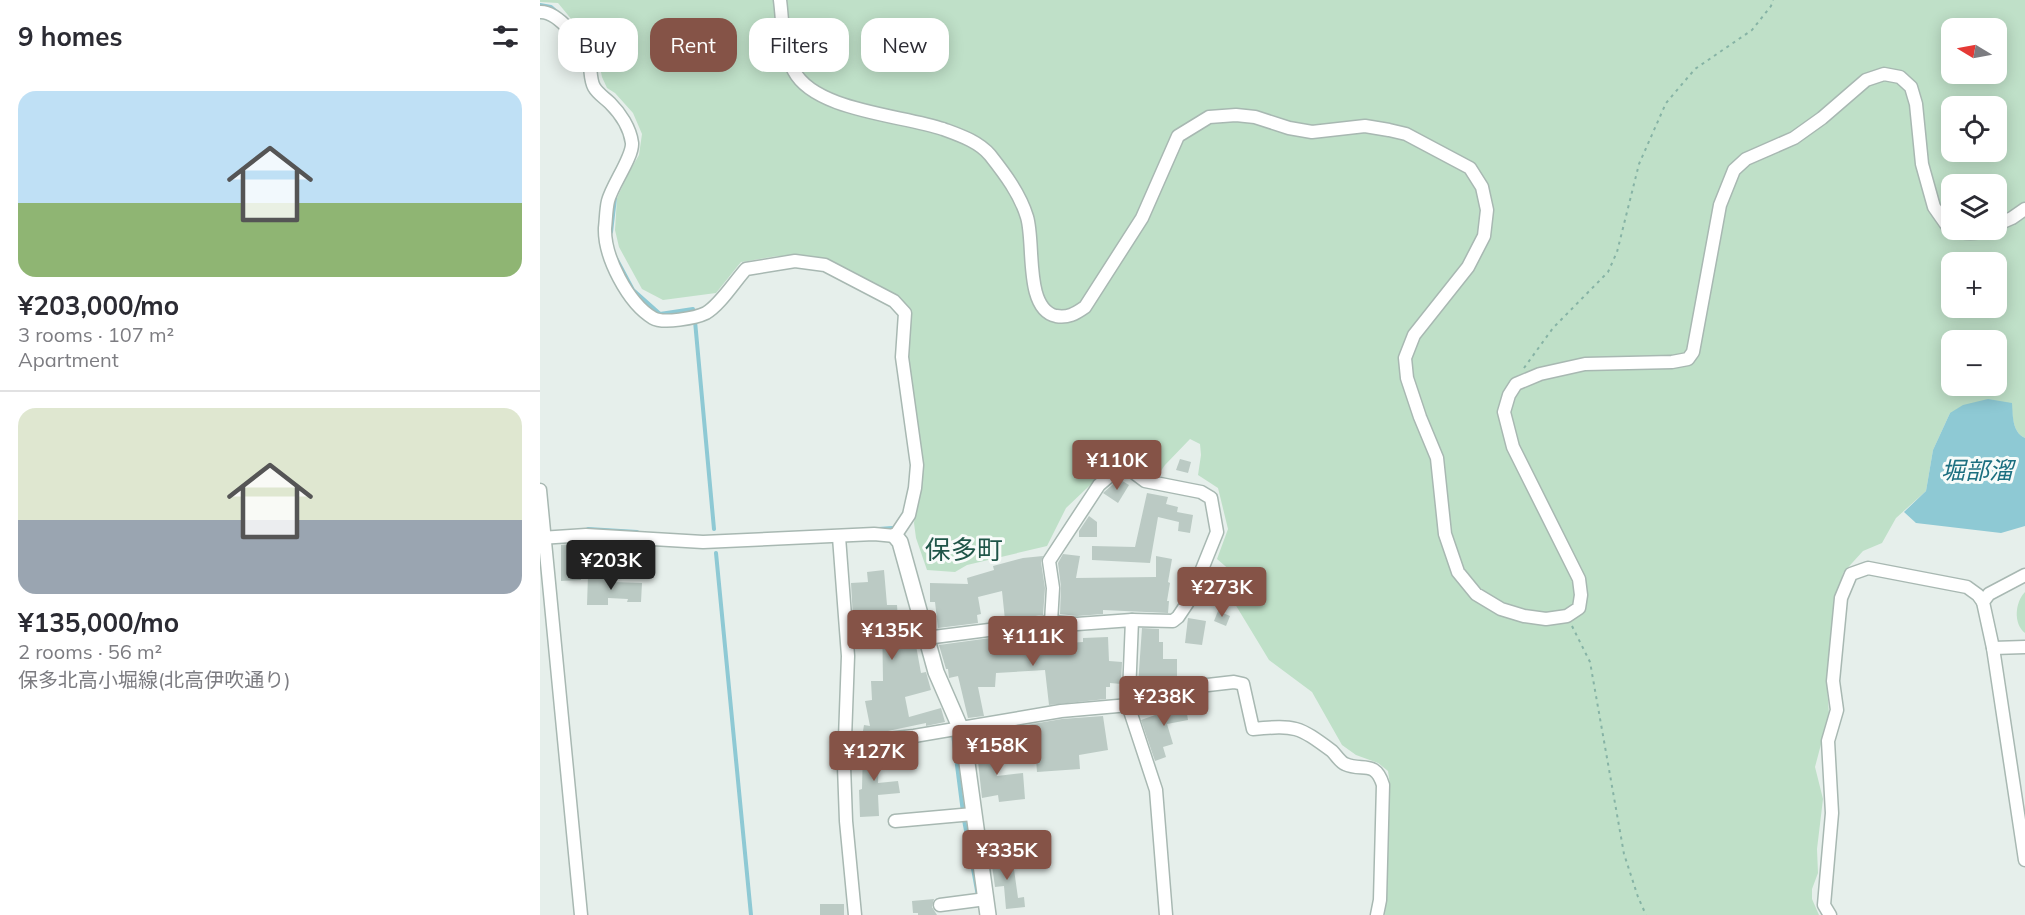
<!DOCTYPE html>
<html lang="en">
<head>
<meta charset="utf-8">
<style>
  :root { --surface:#fff; --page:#f2f2f3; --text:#2b2b33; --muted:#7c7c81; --line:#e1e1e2; --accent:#855347 }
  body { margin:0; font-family:Mulish,"Noto Sans JP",sans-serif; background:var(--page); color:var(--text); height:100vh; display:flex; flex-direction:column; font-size:22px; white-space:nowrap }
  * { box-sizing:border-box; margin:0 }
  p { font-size:20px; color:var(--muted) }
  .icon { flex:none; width:33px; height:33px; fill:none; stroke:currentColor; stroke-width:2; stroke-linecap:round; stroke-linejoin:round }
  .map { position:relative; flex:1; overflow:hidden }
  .side { display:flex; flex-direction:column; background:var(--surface); width:540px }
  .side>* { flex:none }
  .guide { position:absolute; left:18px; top:18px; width:570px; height:54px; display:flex; gap:12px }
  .needle { width:39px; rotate:280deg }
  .tools { position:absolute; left:1401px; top:18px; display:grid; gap:12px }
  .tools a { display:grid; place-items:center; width:66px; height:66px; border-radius:12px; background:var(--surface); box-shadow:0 3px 15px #0003; font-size:30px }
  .price { position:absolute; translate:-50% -51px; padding:0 14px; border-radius:6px; background:var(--accent); color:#fff; font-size:20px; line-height:39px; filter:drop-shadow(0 2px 3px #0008) }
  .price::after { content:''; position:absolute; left:50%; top:36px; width:18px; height:14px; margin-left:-9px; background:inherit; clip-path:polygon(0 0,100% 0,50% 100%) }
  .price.selected { background:#222; color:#fff }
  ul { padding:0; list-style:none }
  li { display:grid; align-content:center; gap:12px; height:318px; padding:0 18px }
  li+li { border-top:2px solid var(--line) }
  li span { display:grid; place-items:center; height:186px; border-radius:18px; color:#555 }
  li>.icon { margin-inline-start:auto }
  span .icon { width:108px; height:108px; fill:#fffc; stroke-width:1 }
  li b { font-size:26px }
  h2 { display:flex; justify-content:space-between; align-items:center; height:72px; padding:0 18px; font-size:26px }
  .tag { padding:0 21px; border-radius:18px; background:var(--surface); box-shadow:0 3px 15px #0003; font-size:21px; line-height:54px }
  .tag.selected { background:var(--accent); color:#fff }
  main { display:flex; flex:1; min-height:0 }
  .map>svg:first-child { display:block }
  .green { fill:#bfe0c8; fill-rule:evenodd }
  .water { fill:#8ec9d4 }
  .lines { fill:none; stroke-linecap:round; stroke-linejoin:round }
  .stream { stroke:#8ec9d4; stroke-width:4 }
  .building { fill:#bbcac4 }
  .minor-casing { stroke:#a8b8b2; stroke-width:15 }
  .tertiary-casing { stroke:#a8b8b2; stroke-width:18 }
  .path { stroke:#86b3a5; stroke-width:2; stroke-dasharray:3 4.5; stroke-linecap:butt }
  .minor { stroke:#fff; stroke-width:12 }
  .tertiary { stroke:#fff; stroke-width:15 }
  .labels { text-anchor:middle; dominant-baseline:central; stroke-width:6; stroke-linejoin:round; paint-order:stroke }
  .water-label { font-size:24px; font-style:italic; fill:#1c6f80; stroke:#f7fbf9 }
  .quarter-label { font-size:26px; fill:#1f5548; stroke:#f7fbf9 }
</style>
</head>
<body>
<main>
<section class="side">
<h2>9 homes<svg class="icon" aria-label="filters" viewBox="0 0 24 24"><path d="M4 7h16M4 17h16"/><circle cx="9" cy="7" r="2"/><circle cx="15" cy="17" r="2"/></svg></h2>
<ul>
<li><span style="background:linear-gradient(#bfe0f5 60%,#8fb573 0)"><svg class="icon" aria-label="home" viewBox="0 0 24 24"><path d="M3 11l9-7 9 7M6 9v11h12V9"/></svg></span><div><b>¥203,000/mo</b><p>3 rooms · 107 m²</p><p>Apartment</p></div></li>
<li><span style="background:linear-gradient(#dfe7d0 60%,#9aa5b1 0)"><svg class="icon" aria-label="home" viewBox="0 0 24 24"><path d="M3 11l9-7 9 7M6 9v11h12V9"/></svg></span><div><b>¥135,000/mo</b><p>2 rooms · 56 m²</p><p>保多北高小堀線(北高伊吹通り)</p></div></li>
</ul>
</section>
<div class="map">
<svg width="1485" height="915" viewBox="0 0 1485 915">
  <rect width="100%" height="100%" fill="#e6efeb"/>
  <!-- green -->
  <g class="green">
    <path d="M0 0H1485V438C1472 432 1473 416 1471 403L1410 413 1393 450 1386 491 1356 518 1342 543 1323 551 1303 573 1296 608 1295 648 1287 687 1289 714 1275 767 1283 799 1277 849 1278 873 1272 889V899L1279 915H845L850 785 848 771 838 763 816 755 802 745 772 692 729 660 692 599 699 578 677 559 688 529 678 488 658 475 661 455 660 444 650 439 625 465 614 481 582 460 566 470 526 508 507 546 427 565 415 572 387 570 376 538 374 523 383 466 376 426 367 357 370 313C337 282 298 257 252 256 235 255 217 260 201 262L176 293 123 300 102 289 79 247 75 230 77 198 88 174 99 155 102 134 93 113 75 93 67 88 62 77 58 58 52 44 18 3 0 2ZM1412 28H1456V74H1412ZM1412 106H1456V152H1412ZM1412 184H1456V230H1412ZM1412 262H1456V308H1412ZM1412 340H1456V386H1412Z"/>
    <path d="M1485 592V633C1473 624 1475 602 1485 592Z"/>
  </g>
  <!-- water -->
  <path class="water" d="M1448 399 1472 403C1473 416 1472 432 1485 438V526L1461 533 1376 523 1364 512 1386 491 1393 450 1410 413 1423 405Z"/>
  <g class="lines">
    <!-- stream -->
    <g class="stream">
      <polyline points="0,5 11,7 18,13"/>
      <polyline points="71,232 75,198"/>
      <polyline points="77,260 93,290 120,314 153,309 153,311"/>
      <polyline points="155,321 174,529"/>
      <polyline points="48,529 97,532"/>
      <polyline points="339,529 352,528 355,530"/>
      <polyline points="176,553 211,915"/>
      <polyline points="413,734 424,820 438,896"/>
    </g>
  </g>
  <!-- building -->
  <g class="building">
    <polygon points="640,459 651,462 648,473 636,470"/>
    <polygon points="579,479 589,485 578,503 563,493"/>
    <polygon points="607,493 628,497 626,504 638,507 637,512 653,515 650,533 638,531 639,522 618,517 610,563 552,560 552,546 595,547"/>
    <polygon points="549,516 557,522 557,537 539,537 539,531"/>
    <polygon points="32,544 32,548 40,548 41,580 21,581 21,545"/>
    <polygon points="523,554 540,556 536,578 616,577 616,556 632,559 628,582 630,583 627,601 629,601 628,613 563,610 563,614 537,616 520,614 521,587 518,563"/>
    <polygon points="503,556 501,562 505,588 503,615 465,620 462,591 438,597 441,614 437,615 438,623 398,628 395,602 390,602 390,583 428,584 427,578 454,570 453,566 483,558"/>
    <polygon points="344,570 347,605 357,605 358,620 371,618 381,673 386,672 391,690 365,697 369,717 401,708 405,722 386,726 386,723 348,731 323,731 324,725 330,726 325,701 332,700 331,681 343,681 342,617 313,619 311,583 328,582 327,572"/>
    <polygon points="48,575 72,576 72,582 102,583 101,602 87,602 88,599 68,598 68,605 47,605"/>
    <polygon points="678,611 690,616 686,626 674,621"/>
    <polygon points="648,618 666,621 662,645 645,643"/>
    <polygon points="602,628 619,629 619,642 623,642 623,659 637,659 637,680 598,685"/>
    <polygon points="495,632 497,645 543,642 543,638 568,637 569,661 582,662 581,684 570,683 570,687 566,687 566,699 509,705 505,670 456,673 455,687 438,687 444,716 428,718 418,676 409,678 408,669 406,669 399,645"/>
    <polygon points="644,696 648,720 627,724 633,744 623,747 626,757 615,761 601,720 632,709 630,698"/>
    <polygon points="563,716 568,750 539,755 540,769 497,772 495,745 471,749 468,728 522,719"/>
    <polygon points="458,742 458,752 456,752 457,776 483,773 485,799 459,802 458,795 442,798 436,743"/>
    <polygon points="360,746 360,749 339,751 338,783 358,781 360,793 338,795 339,816 320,817 319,790 322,789 323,747"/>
    <polygon points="472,855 478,898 484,897 485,907 466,909 464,886 455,887 451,858"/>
    <polygon points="394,899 392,907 397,915 378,915 378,913 373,913 372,901"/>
    <rect x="280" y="904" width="24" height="11"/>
  </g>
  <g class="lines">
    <!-- minor casing -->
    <g class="minor-casing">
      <g id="minor">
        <path d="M240 0C243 23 242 51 254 71 275 111 362 115 403 129 419 135 438 141 450 155 465 174 480 194 487 217 495 243 484 309 516 316 528 318 535 314 545 307L602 218 638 136 669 117 696 115 715 117 749 128 772 132 825 126 849 130 866 134 930 168 942 187 947 210 944 236 928 267 874 335 865 358 867 378 880 417 897 458 905 534 918 572 936 594 961 609 984 616 1006 619 1027 616 1039 608 1041 595 1039 579 973 447 964 412 969 395 976 384 1000 374 1045 364 1132 362 1148 359 1153 352 1180 205 1194 170 1206 159 1254 138 1282 118 1326 80 1344 74 1360 77 1371 87 1376 104 1382 164 1394 207 1408 227 1412 228"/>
        <path d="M0 12C18 11 44 44 49 61 51 69 50 80 54 87 58 94 65 98 70 103 80 113 90 128 92 143 93 157 72 185 68 201 66 209 66 220 65 228 64 257 88 303 113 318 123 324 156 318 166 313 180 305 195 281 206 269L255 261 285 265 354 301 365 313 362 357 377 465 375 488 369 515 355 536 334 534 163 542 46 535 0 538"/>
        <polyline points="1456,225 1472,218 1485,209"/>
        <path d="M1414 230C1424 234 1437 234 1447 230"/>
        <polyline points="0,490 41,915"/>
        <polyline points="299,537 308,656 304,766 306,821 315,915"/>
        <polyline points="1485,575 1449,594 1443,602 1453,648 1485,860"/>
        <polyline points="511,622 513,588 509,561 559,485 581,466 593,472 605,481 661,492 671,498 677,532 650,599 638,617 633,621 592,620"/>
        <polyline points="386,638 511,622 537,624 592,620 589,694 590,711 616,790 626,915"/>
        <polyline points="1453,648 1485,647"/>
        <path d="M589 694 694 682 703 684 713 729C756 725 758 726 792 751 796 755 800 762 805 764 822 772 835 759 843 785L840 900 837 915"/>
        <polyline points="305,739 348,739 374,736 521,711 589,705"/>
        <polyline points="355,821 433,814"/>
        <polyline points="400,905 446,899"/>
        <polyline points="1290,915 1284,905 1292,813 1288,741 1297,710 1293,681 1301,598 1311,574 1328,568 1427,587 1438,595 1443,602"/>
      </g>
    </g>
    <!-- tertiary casing -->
    <g class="tertiary-casing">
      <polyline id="tertiary" points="355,536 360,542 396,672 423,734 448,915"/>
    </g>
    <!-- path -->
    <g class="path">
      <polyline points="984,368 1013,328 1068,272 1077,252 1099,164 1126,103 1155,69 1212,30 1231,6 1233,0"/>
      <polyline points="1032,626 1050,662 1084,854 1098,897 1106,915"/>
    </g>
    <!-- minor -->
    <use href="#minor" class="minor"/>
    <!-- tertiary -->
    <use href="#tertiary" class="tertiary"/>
  </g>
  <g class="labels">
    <!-- water labels -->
    <g class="water-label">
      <text x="1437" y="470">堀部溜</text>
    </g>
    <!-- quarter labels -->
    <g class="quarter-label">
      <text x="424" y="549">保多町</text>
    </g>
  </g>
</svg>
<div class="tools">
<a><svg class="needle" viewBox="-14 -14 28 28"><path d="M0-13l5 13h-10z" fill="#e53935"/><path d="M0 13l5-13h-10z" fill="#7c7c81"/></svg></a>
<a><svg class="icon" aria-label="locate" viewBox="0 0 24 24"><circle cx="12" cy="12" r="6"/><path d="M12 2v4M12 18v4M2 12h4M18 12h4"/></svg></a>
<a><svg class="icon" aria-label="layers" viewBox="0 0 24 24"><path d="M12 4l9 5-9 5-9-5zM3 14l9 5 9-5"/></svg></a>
<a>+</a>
<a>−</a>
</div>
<b class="price" style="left:577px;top:491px">¥110K</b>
<b class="price selected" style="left:71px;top:591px">¥203K</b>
<b class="price" style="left:682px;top:618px">¥273K</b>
<b class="price" style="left:352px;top:661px">¥135K</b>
<b class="price" style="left:493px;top:667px">¥111K</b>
<b class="price" style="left:624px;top:727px">¥238K</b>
<b class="price" style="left:457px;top:776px">¥158K</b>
<b class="price" style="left:334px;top:782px">¥127K</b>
<b class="price" style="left:467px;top:881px">¥335K</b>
<div class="guide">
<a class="tag">Buy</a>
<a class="tag selected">Rent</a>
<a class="tag">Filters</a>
<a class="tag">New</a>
</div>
</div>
</main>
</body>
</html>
